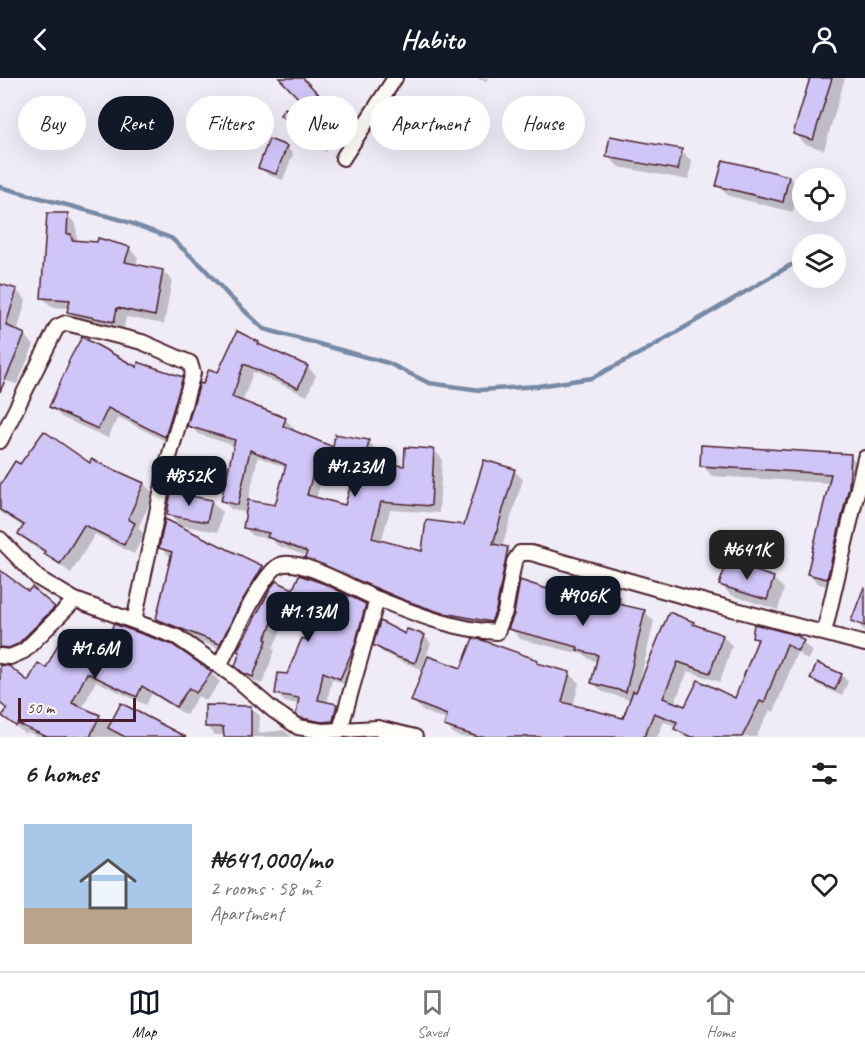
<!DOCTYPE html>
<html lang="en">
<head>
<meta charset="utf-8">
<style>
  :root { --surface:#fff; --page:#f2f2f2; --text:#222; --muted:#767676; --line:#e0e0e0; --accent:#111827 }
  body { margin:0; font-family:Caveat,sans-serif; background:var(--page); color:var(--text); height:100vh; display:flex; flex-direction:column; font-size:22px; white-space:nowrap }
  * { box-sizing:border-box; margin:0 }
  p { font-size:20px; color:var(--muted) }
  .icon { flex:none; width:33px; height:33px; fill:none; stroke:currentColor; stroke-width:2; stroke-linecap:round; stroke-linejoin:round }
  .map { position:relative; height:659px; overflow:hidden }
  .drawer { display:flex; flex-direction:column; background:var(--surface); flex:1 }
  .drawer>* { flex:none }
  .hud { position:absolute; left:18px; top:18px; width:830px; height:54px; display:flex; gap:12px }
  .buttons { position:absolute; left:792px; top:90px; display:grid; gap:12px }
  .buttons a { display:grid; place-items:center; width:54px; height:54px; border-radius:50%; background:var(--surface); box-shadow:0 6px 24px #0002; font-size:30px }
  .scale { position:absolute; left:18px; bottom:15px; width:118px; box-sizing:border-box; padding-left:6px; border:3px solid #4a1f2b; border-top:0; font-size:16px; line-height:21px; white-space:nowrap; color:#4a1f2b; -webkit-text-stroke:4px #fdfcf7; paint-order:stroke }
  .price { position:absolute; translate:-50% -51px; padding:0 14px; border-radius:12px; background:var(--accent); color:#fff; font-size:20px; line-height:39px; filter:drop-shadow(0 2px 3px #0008) }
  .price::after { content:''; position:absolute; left:50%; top:36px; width:18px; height:14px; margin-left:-9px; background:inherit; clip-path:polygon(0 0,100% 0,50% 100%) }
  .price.on { background:#222; color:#fff }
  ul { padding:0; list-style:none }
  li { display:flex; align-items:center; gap:18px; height:150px; padding:0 24px }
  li+li { border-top:2px solid var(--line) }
  li span { display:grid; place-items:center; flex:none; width:168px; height:120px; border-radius:0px; color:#555 }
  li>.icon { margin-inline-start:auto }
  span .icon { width:72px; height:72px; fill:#fffc; stroke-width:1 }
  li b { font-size:26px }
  h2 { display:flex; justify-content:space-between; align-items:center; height:72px; padding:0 24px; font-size:26px }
  .chip { padding:0 21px; border-radius:27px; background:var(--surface); box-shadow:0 6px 24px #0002; font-size:21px; line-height:54px }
  .chip.on { background:var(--accent); color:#fff }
  header { display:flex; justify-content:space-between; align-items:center; height:78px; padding:0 24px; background:var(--accent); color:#fff; font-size:27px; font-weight:800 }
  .menu { display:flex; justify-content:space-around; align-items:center; height:84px; border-top:2px solid var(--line); background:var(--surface); font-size:16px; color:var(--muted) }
  .menu a { display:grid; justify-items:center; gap:3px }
  .menu .on { color:var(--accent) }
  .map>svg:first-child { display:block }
  .shadow { fill:#0003; fill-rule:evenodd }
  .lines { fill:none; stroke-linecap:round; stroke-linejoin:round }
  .stream { stroke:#7789a4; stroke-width:4.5 }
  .building { fill:#d0c5f7; stroke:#4a1f2b; stroke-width:1.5; fill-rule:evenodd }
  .street-casing { stroke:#4a1f2b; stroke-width:18 }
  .street { stroke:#fdfcf7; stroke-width:14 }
</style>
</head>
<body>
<header><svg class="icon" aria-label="back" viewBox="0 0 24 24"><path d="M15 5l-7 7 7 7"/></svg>Habito<svg class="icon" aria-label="person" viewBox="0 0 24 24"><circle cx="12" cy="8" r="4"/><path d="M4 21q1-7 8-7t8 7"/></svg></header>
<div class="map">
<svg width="865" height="659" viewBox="0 0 865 659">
  <rect width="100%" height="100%" fill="#f0ecf7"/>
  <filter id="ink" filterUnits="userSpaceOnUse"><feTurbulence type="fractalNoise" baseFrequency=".0167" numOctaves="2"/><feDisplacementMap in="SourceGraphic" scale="12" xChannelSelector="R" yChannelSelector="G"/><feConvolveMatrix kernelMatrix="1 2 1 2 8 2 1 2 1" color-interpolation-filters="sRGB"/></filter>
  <g filter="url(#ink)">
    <!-- shadow -->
    <g class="shadow">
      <polygon points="281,0 302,0 339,38 321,56 331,66 326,74 291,45 306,26"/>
      <polygon points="477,0 488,0 486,4"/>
      <polygon points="811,0 845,0 824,72 805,66 795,56"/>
      <polygon points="286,69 293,76 283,102 267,96 260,89"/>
      <polygon points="681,73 692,83 689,102 619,89 608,79"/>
      <polygon points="724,83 789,99 799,110 793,134 729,118 718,108"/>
      <polygon points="67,137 76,146 77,164 129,170 138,179 136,188 162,193 172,202 164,246 126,239 123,253 78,242 69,233 69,230 52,229 43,220"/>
      <polygon points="0,207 16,212 26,222 17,254 24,257 34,267 17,306 0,301"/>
      <path d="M258 265 262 270 307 289 316 297 307 318 253 294 242 325 285 341 294 350 293 354 334 372 368 363 377 372 374 386 405 390 434 372 442 381 439 435 390 432 381 464 423 475 465 449 514 393 523 401 502 469 508 470 516 479 500 552 449 542 414 530 315 488 307 478 278 468 271 461 253 458 245 450 247 435 231 431 223 423 235 368 198 356 189 347 204 308ZM258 379 286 390 276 429 248 424ZM322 399 353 405 347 429 316 421Z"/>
      <polygon points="137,291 182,300 192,311 175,368 118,339 108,360 61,339 51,328"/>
      <polygon points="850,378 861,389 838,510 819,506 809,496 831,405 712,398 702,387"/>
      <polygon points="92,383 144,406 154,416 138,450 144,456 134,476 95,456 71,495 30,466 20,456 24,449 0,434 0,410 21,389 90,387"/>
      <polygon points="211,423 222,434 218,454 179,447 169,436"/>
      <polygon points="166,443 262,489 272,498 230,575 167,550 157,540 172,480 160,470"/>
      <polygon points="728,486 774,501 784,511 778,532 731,517 721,507"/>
      <polygon points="0,494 28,515 32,511 63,539 2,581 0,586"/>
      <polygon points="273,509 365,527 373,535 348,608 332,601 327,625 336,627 345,635 341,651 307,645 298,637 300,626 285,624 276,615 307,564 319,538 292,528 273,570 275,572 262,606 254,603 236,588"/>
      <polygon points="551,514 619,520 628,530 644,533 654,543 640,603 642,604 693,545 698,550 723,558 732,568 720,604 688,593 674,626 686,630 736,622 758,564 753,559 795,558 813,574 807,582 797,574 774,634 770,632 756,659 684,659 675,650 676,648 664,644 657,659 462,659 455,657 445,647 447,642 423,633 413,623 462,592 537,584 542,588 569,596 579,605 573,629 624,642 631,622 603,614 592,604 598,584 589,581 585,577 520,561 510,550"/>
      <polygon points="865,527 865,553 853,542"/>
      <polygon points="424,558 431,565 422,591 402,584 382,574 375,567 406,559"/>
      <polygon points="104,568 172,568 211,595 220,604 206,623 198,618 186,637 152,616 146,627 96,603 82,631 113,644 171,653 177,659 39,659 27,654 25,656 3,638 8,632 0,625 0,588 29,605 47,592"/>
      <polygon points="818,587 842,597 848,604 842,618 818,607 812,600"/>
      <polygon points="250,629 260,638 259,655 284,652 292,659 227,659 226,657 215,657 206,648"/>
    </g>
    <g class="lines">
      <!-- stream -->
      <polyline class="stream" points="0,109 122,142 171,160 203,189 229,218 264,251 388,285 429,305 480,312 538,308 592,300 648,271 791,187"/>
    </g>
    <!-- building -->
    <g class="building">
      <polygon points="279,0 303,0 331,29 312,48 324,56 316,66 280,37 285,30 295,36 304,26"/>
      <polygon points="810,0 832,0 813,62 793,56"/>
      <polygon points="610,58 682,71 678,92 606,79"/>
      <polygon points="269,61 287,68 276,96 258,90"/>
      <polygon points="723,82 789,98 783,124 716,108"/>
      <polygon points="47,135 68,135 67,156 71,156 72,162 97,164 98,160 130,169 125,184 163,192 155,238 117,230 114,244 67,234 70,222 41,220"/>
      <polygon points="0,206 17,211 6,247 25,256 0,314"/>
      <path d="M237 253 259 264 258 266 308 288 298 310 244 286 232 319 286 340 283 348 333 369 335 356 369 362 365 383 404 388 405 369 434 371 431 428 381 424 372 460 422 473 426 442 464 447 484 382 515 391 493 466 508 469 496 532 491 544 439 534 404 522 305 480 307 474 267 459 269 455 243 450 248 422 275 427 286 387 250 372 238 427 221 423 235 362 187 348 200 305 203 306 209 291 218 294ZM314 392 353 399 345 427 307 417Z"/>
      <polygon points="82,259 137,289 138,284 183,299 165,359 108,330 98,351 49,329 69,285 68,284"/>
      <polygon points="44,353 90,385 91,381 144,405 128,441 135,445 124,467 84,447 60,486 44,476 45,473 18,456 24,447 0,432 0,407 15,383 20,386"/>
      <polygon points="701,367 851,376 849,409 827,501 807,496 831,396 700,388"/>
      <polygon points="171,414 212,422 207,444 167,437"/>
      <polygon points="165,441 263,488 239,528 220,566 156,541 172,474 159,470"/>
      <polygon points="727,484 774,499 767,522 719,507"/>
      <polygon points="0,492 28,513 32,509 55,529 18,566 9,570 0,569"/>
      <polygon points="299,497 325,506 366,526 355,567 340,601 323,594 318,622 337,626 333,643 322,644 301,640 296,637 299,620 275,616 278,595 287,596 302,560 307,562 319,534 283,520 265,561 267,562 253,599 243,595 235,588 240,574 237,573 272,508 276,503 293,511"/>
      <polygon points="520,502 550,512 552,504 593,515 594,512 620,519 618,526 645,532 626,614 591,605 598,577 577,572 578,569 508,551 514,536"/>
      <polygon points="864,509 865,510 865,548 851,543"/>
      <polygon points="669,534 694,544 693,546 723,557 710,595 678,584 663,620 685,628 698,602 735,620 758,561 752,560 754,546 796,557 804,563 797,573 787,566 764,625 760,623 742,659 691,659 674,651 677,644 654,635 644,659 478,659 444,648 447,637 411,623 428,578 461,590 473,560 482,562 538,582 537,585 570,594 562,624 623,640 633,613 636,614"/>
      <polygon points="380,543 405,556 407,551 425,557 415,585 394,578 373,567"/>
      <polygon points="114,546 173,567 212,594 196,615 189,610 176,629 142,608 137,619 87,595 72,625 100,637 90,659 47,659 18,646 16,648 2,638 7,631 0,625 0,587 9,588 28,603 38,585 46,590 66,550 93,563 94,562 103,566"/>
      <polygon points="817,585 842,596 835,612 810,601"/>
      <polygon points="121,625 159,645 186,659 125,659 108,650"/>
      <polygon points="205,627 251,628 251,659 224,659 223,649 205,649"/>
    </g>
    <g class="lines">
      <!-- street casing -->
      <g class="street-casing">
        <g id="street">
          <polyline points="343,80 395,0"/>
          <polyline points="0,363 57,249 66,245 142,264 190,285 193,295 168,383 134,543"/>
          <polyline points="0,461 38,500 75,522 177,559 232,597 273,632 298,649 322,653 378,650 415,659"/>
          <polyline points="824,555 865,380"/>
          <polyline points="0,578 10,579 24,573 75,522"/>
          <path d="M219 588C229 569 263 493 280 487 301 479 356 513 378 521 415 536 456 552 497 554L505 534 514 484 520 475H531L683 518 865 566"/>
          <polyline points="340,652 377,521"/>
        </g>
      </g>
      <!-- street -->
      <use href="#street" class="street"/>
    </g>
  </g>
</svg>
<div class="buttons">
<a><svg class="icon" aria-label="locate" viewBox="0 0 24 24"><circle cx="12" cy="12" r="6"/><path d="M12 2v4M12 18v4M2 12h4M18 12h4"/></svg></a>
<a><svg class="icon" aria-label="layers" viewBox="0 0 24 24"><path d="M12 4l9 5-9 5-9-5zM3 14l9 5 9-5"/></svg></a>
</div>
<div class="scale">50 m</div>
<b class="price" style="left:355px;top:420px">₦1.23M</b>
<b class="price" style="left:189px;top:429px">₦852K</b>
<b class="price on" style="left:747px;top:503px">₦641K</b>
<b class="price" style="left:583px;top:549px">₦906K</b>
<b class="price" style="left:308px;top:565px">₦1.13M</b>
<b class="price" style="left:95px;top:602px">₦1.6M</b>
<div class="hud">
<a class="chip">Buy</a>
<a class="chip on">Rent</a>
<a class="chip">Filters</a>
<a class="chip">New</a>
<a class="chip">Apartment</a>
<a class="chip">House</a>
</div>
</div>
<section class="drawer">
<h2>6 homes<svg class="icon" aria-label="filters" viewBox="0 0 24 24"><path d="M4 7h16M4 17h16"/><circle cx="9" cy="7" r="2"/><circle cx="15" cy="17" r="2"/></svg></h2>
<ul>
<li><span style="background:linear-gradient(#a9c7e8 70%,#b9a48a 0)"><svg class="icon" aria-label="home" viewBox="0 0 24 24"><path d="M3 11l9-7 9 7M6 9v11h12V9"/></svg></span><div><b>₦641,000/mo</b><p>2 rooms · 58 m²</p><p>Apartment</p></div><svg class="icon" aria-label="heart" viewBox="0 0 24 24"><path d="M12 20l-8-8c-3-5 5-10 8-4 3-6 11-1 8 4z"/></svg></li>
</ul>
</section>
<nav class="menu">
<a class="on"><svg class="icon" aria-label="map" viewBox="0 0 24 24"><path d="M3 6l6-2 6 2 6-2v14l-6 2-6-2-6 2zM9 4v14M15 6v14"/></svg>Map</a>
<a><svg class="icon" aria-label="saved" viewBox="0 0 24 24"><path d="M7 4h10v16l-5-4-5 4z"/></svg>Saved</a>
<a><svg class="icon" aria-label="home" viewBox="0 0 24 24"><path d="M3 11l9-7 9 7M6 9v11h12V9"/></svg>Home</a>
</nav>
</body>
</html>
